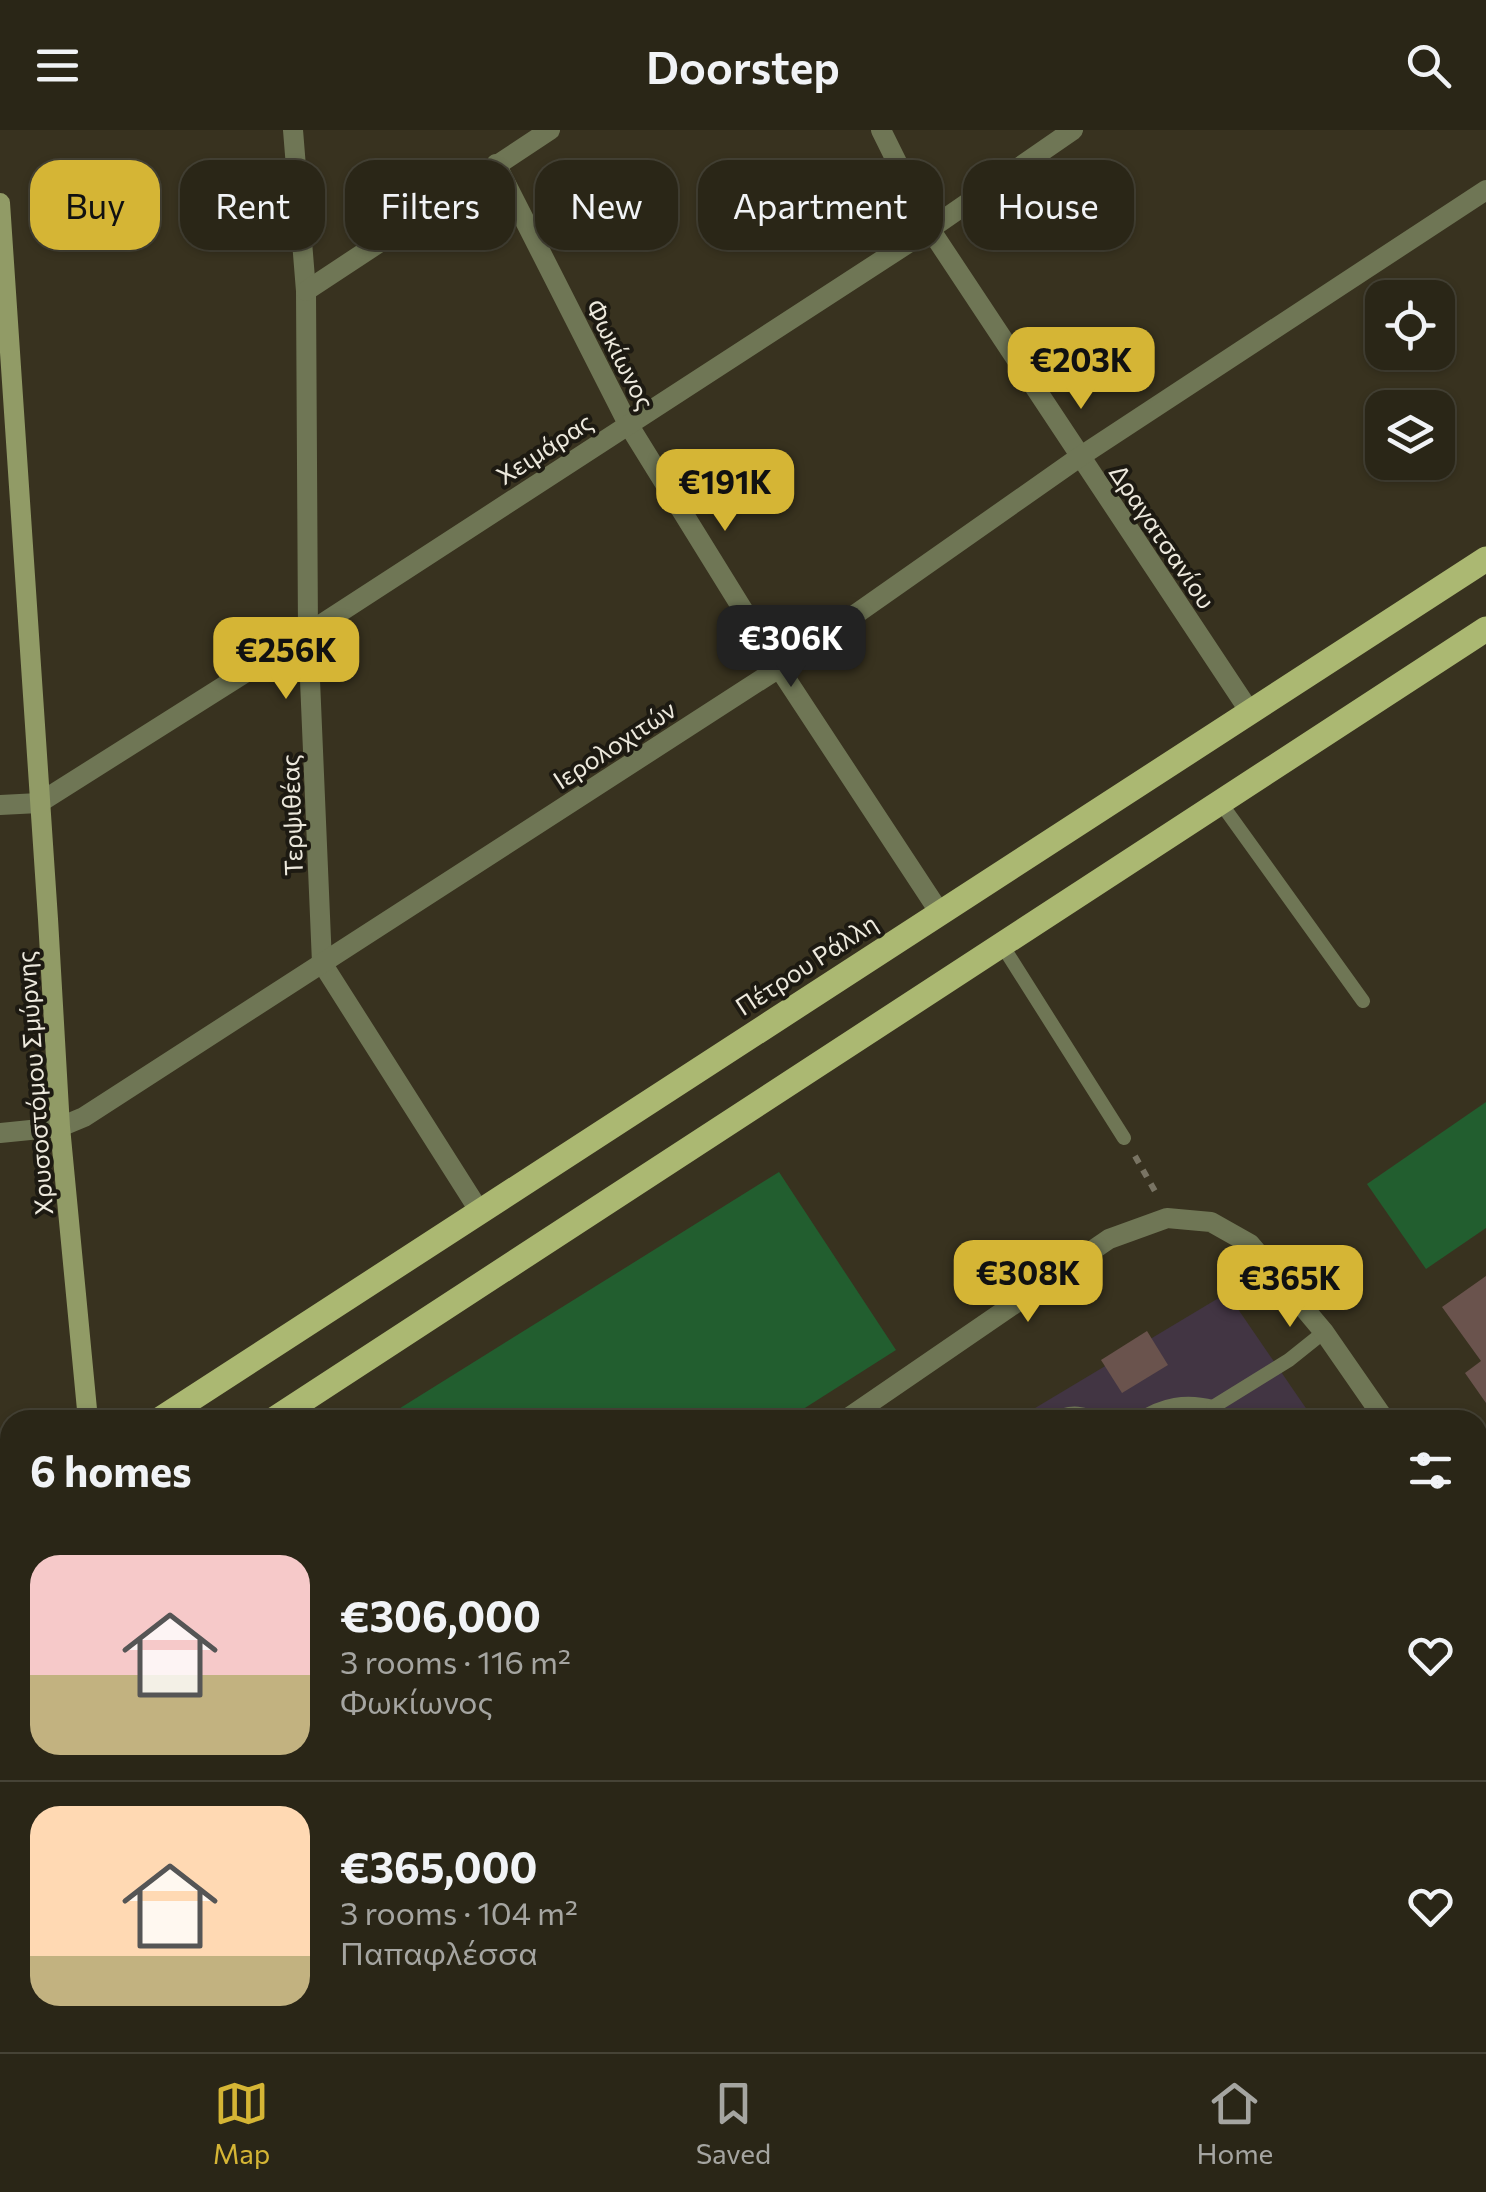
<!DOCTYPE html>
<html lang="en">
<head>
<meta charset="utf-8">
<style>
  :root { --surface:#2a2617; --page:#322e20; --text:#f1f3f6; --muted:#a5a5a1; --line:#464336; --accent:#d5b535 }
  body { margin:0; font-family:Commissioner,sans-serif; background:var(--page); color:var(--text); height:100vh; display:flex; flex-direction:column; font-size:38px; white-space:nowrap }
  * { box-sizing:border-box; margin:0 }
  p { font-size:32px; color:var(--muted) }
  .icon { flex:none; width:55px; height:55px; fill:none; stroke:currentColor; stroke-width:2; stroke-linecap:round; stroke-linejoin:round }
  .map { position:relative; flex:1; overflow:hidden }
  .panel { position:absolute; left:0px; top:1280px; width:1488px; height:642px; display:flex; flex-direction:column; background:var(--surface); border-radius:30px 30px 0 0; box-shadow:0 2px 8px #0004,0 0 0 2px var(--line) }
  .panel>* { flex:none }
  .guide { position:absolute; left:30px; top:30px; width:1428px; height:90px; display:flex; gap:20px }
  .buttons { position:absolute; left:1365px; top:150px; display:grid; gap:20px }
  .buttons a { display:grid; place-items:center; width:90px; height:90px; border-radius:20px; background:var(--surface); box-shadow:0 2px 8px #0004,0 0 0 2px var(--line); font-size:50px }
  .price { position:absolute; translate:-50% -85px; padding:0 22px; border-radius:20px; background:var(--accent); color:#111; font-size:32px; line-height:65px; filter:drop-shadow(0 2px 5px #0008) }
  .price::after { content:''; position:absolute; left:50%; top:60px; width:30px; height:22px; margin-left:-15px; background:inherit; clip-path:polygon(0 0,100% 0,50% 100%) }
  .price.selected { background:#222; color:#fff }
  ul { padding:0; list-style:none }
  li { display:flex; align-items:center; gap:30px; height:250px; padding:0 30px }
  li+li { border-top:2px solid var(--line) }
  li span { display:grid; place-items:center; flex:none; width:280px; height:200px; border-radius:30px; color:#555 }
  li>.icon { margin-inline-start:auto }
  span .icon { width:120px; height:120px; fill:#fffc; stroke-width:1 }
  li b { font-size:42px }
  h2 { display:flex; justify-content:space-between; align-items:center; height:120px; padding:0 30px; font-size:42px }
  .tag { padding:0 35px; border-radius:30px; background:var(--surface); box-shadow:0 2px 8px #0004,0 0 0 2px var(--line); font-size:35px; line-height:90px }
  .tag.selected { background:var(--accent); color:#111 }
  header { display:flex; justify-content:space-between; align-items:center; height:130px; padding:0 30px; background:var(--surface); font-size:45px; font-weight:600 }
  .dock { display:flex; justify-content:space-around; align-items:center; height:140px; border-top:2px solid var(--line); background:var(--surface); font-size:28px; color:var(--muted) }
  .dock a { display:grid; justify-items:center; gap:5px }
  .dock .selected { color:var(--accent) }
  .map>svg:first-child { display:block }
  .medical { fill:#423543 }
  .green { fill:#225e2f }
  .building { fill:#6a534d }
  .lines { fill:none; stroke-linecap:round; stroke-linejoin:round }
  .path { stroke:#797463; stroke-width:6; stroke-dasharray:8 8; stroke-linecap:butt }
  .service { stroke:#6f7655; stroke-width:14 }
  .minor { stroke:#6f7655; stroke-width:20 }
  .tertiary { stroke:#6f7655; stroke-width:20 }
  .secondary { stroke:#919b66; stroke-width:20 }
  .primary { stroke:#abb872; stroke-width:25 }
  .labels { text-anchor:middle; dominant-baseline:central; stroke-width:8; stroke-linejoin:round; paint-order:stroke }
  .street-label { font-size:25px; fill:#ede9dd; stroke:#1d1a12 }
</style>
</head>
<body>
<header><svg class="icon" aria-label="menu" viewBox="0 0 24 24"><path d="M4 6h16M4 12h16M4 18h16"/></svg>Doorstep<svg class="icon" aria-label="search" viewBox="0 0 24 24"><circle cx="10" cy="10" r="6"/><path d="M15 15l6 6"/></svg></header>
<div class="map">
<svg width="1486" height="1922" viewBox="0 0 1486 1922">
  <rect width="100%" height="100%" fill="#38321f"/>
  <!-- medical -->
  <g class="medical">
    <polygon points="1227,1163 1314,1290 1015,1290"/>
    <polygon points="1478,1529 1486,1541 1486,1763 1478,1771"/>
    <polygon points="201,1913 1331,1913 1321,1922 201,1922"/>
  </g>
  <!-- green -->
  <g class="green">
    <polygon points="1486,972 1486,1098 1426,1139 1367,1054"/>
    <polygon points="779,1042 896,1220 786,1290 381,1290"/>
  </g>
  <!-- building -->
  <g class="building">
    <polygon points="1486,1146 1486,1273 1465,1243 1481,1231 1442,1177"/>
    <polygon points="1147,1201 1168,1235 1122,1263 1101,1230"/>
    <polygon points="10,1489 10,1534 0,1528 0,1508"/>
    <polygon points="1478,1523 1486,1534 1486,1576 1478,1564"/>
    <polygon points="924,1912 1050,1912 1035,1922 909,1922"/>
    <polygon points="1200,1912 1274,1912 1262,1922 1207,1922"/>
  </g>
  <g class="lines">
    <!-- path -->
    <polyline class="path" points="1135,1026 1156,1063"/>
    <!-- service -->
    <g class="service">
      <polyline points="1220,672 1363,871"/>
      <polyline points="1002,815 1124,1008"/>
      <path d="M1054 1290C1070 1279 1085 1284 1102 1290"/>
      <path d="M1139 1290C1163 1274 1186 1270 1213 1277"/>
      <polyline points="1221,1290 1213,1277 1289,1230 1324,1202"/>
      <polyline points="211,1912 212,1922"/>
      <polyline points="1171,1912 1177,1922"/>
      <polyline points="787,1922 803,1912"/>
      <polyline points="1089,1922 1102,1912"/>
    </g>
    <!-- minor -->
    <g class="minor">
      <polyline points="293,0 306,161 308,503 322,833 480,1082"/>
      <polyline points="881,0 930,99 1250,582"/>
      <polyline points="496,34 628,294 779,538 940,783"/>
      <polyline points="306,161 550,0"/>
      <polyline points="0,675 39,673 308,503 930,99 1073,0"/>
      <polyline points="0,1003 60,997 84,987 779,538 1081,326 1486,60"/>
      <polyline points="845,1290 1109,1109 1167,1088 1211,1092 1250,1114 1324,1202 1385,1290"/>
      <polyline points="1478,1424 1486,1437"/>
      <polyline points="0,1880 10,1878"/>
    </g>
    <!-- tertiary -->
    <g class="tertiary">
      <polyline points="1478,1852 1486,1844"/>
      <polyline points="1401,1922 1411,1912"/>
    </g>
    <!-- secondary -->
    <g class="secondary">
      <polyline points="0,73 48,789 60,997 88,1290"/>
      <polyline points="123,1912 123,1922"/>
    </g>
    <!-- primary -->
    <g class="primary">
      <polyline points="159,1290 1486,429"/>
      <polyline points="273,1290 1486,499"/>
      <polyline points="0,1363 10,1359"/>
      <polyline points="0,1437 10,1433"/>
    </g>
  </g>
  <g class="labels">
    <!-- street labels -->
    <g class="street-label">
      <text transform="translate(621 224) rotate(63)">Φωκίωνος</text>
      <text transform="translate(544 318) rotate(-33)">Χειμάρας</text>
      <text transform="translate(1163 406) rotate(56)">Δραγατσανίου</text>
      <text transform="translate(614 614) rotate(-33)">Ιερολοχιτών</text>
      <text transform="translate(291 685) rotate(-92)">Τερψιθέας</text>
      <text transform="translate(806 834) rotate(-33)">Πέτρου Ράλλη</text>
      <text transform="translate(34 953) rotate(-94)">Χρυσοστόμου Σμύρνης</text>
    </g>
  </g>
</svg>
<div class="buttons">
<a><svg class="icon" aria-label="locate" viewBox="0 0 24 24"><circle cx="12" cy="12" r="6"/><path d="M12 2v4M12 18v4M2 12h4M18 12h4"/></svg></a>
<a><svg class="icon" aria-label="layers" viewBox="0 0 24 24"><path d="M12 4l9 5-9 5-9-5zM3 14l9 5 9-5"/></svg></a>
</div>
<b class="price" style="left:1081px;top:282px">€203K</b>
<b class="price" style="left:725px;top:404px">€191K</b>
<b class="price selected" style="left:791px;top:560px">€306K</b>
<b class="price" style="left:286px;top:572px">€256K</b>
<b class="price" style="left:1028px;top:1195px">€308K</b>
<b class="price" style="left:1290px;top:1200px">€365K</b>
<div class="guide">
<a class="tag selected">Buy</a>
<a class="tag">Rent</a>
<a class="tag">Filters</a>
<a class="tag">New</a>
<a class="tag">Apartment</a>
<a class="tag">House</a>
</div>
<section class="panel">
<h2>6 homes<svg class="icon" aria-label="filters" viewBox="0 0 24 24"><path d="M4 7h16M4 17h16"/><circle cx="9" cy="7" r="2"/><circle cx="15" cy="17" r="2"/></svg></h2>
<ul>
<li><span style="background:linear-gradient(#f6c9c9 60%,#c2b280 0)"><svg class="icon" aria-label="home" viewBox="0 0 24 24"><path d="M3 11l9-7 9 7M6 9v11h12V9"/></svg></span><div><b>€306,000</b><p>3 rooms · 116 m²</p><p>Φωκίωνος</p></div><svg class="icon" aria-label="heart" viewBox="0 0 24 24"><path d="M12 20l-8-8c-3-5 5-10 8-4 3-6 11-1 8 4z"/></svg></li>
<li><span style="background:linear-gradient(#ffd9b3 75%,#c2b280 0)"><svg class="icon" aria-label="home" viewBox="0 0 24 24"><path d="M3 11l9-7 9 7M6 9v11h12V9"/></svg></span><div><b>€365,000</b><p>3 rooms · 104 m²</p><p>Παπαφλέσσα</p></div><svg class="icon" aria-label="heart" viewBox="0 0 24 24"><path d="M12 20l-8-8c-3-5 5-10 8-4 3-6 11-1 8 4z"/></svg></li>
</ul>
</section>
</div>
<nav class="dock">
<a class="selected"><svg class="icon" aria-label="map" viewBox="0 0 24 24"><path d="M3 6l6-2 6 2 6-2v14l-6 2-6-2-6 2zM9 4v14M15 6v14"/></svg>Map</a>
<a><svg class="icon" aria-label="saved" viewBox="0 0 24 24"><path d="M7 4h10v16l-5-4-5 4z"/></svg>Saved</a>
<a><svg class="icon" aria-label="home" viewBox="0 0 24 24"><path d="M3 11l9-7 9 7M6 9v11h12V9"/></svg>Home</a>
</nav>
</body>
</html>
